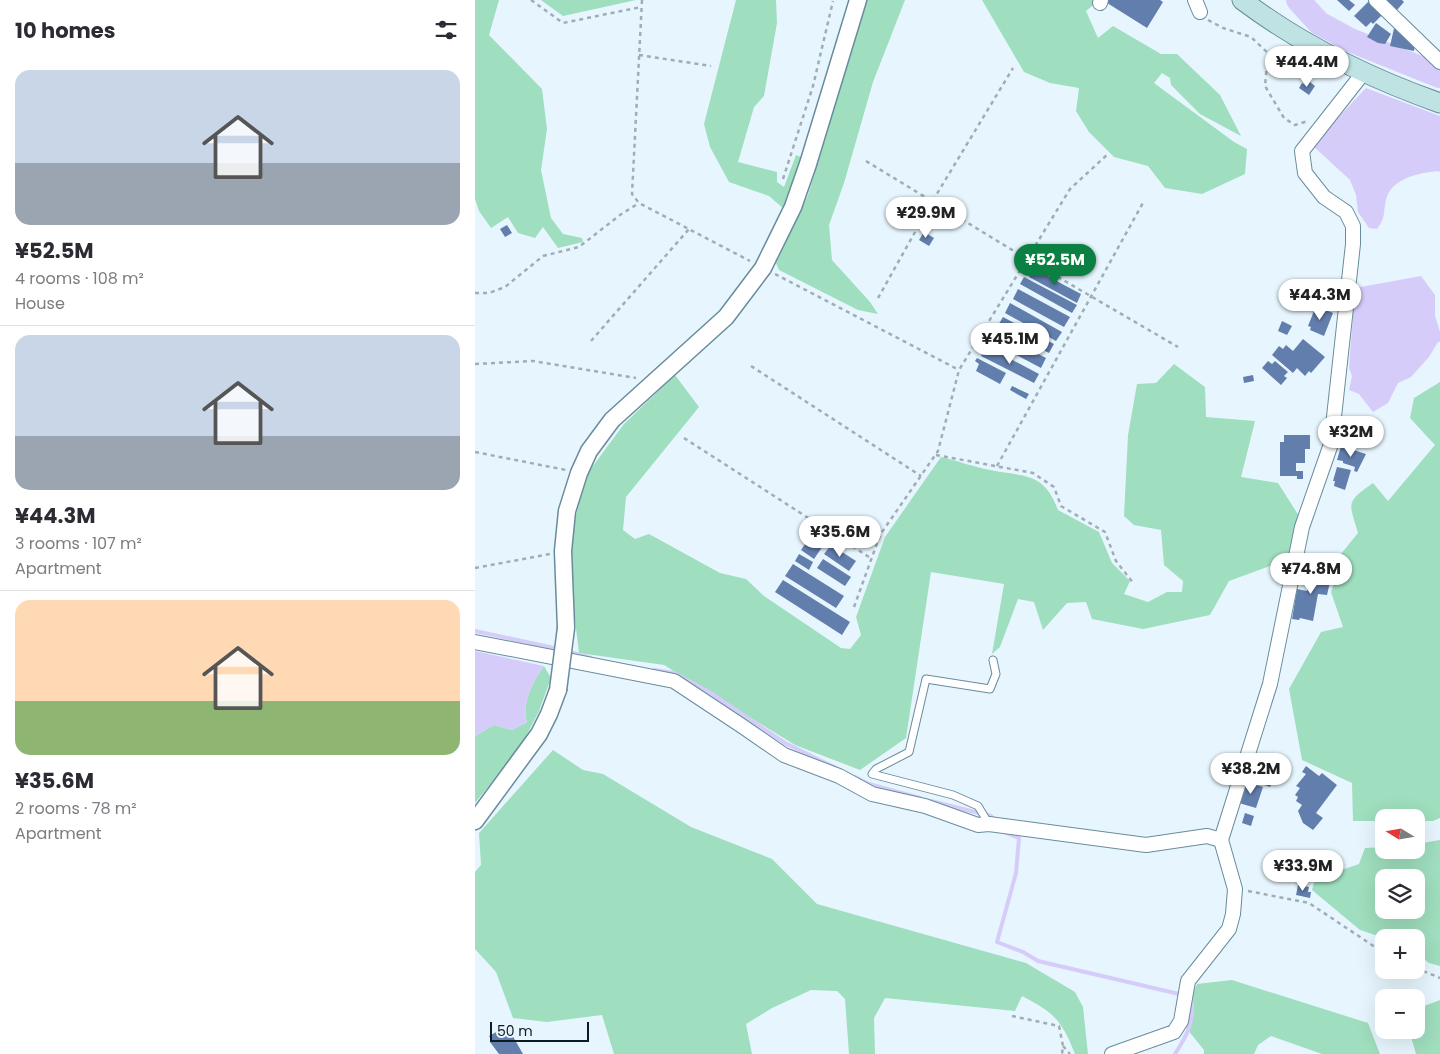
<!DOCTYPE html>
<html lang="en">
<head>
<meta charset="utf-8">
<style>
  :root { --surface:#fff; --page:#f2f2f3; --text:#2b2b33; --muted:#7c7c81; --line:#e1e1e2; --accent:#0b8043 }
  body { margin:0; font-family:Poppins,sans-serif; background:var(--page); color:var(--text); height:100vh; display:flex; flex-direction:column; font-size:19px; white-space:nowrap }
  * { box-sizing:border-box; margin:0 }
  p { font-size:16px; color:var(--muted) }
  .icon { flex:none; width:28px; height:28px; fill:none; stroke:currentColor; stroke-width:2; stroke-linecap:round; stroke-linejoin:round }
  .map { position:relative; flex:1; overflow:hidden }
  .drawer { display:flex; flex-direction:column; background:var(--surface); width:475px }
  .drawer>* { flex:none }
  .needle { width:32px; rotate:281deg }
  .controls { position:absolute; left:900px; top:809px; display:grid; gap:10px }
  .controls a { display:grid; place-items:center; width:50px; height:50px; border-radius:10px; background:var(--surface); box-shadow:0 5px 20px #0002; font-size:25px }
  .scale { position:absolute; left:15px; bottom:12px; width:99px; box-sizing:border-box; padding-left:5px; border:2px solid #0c1a21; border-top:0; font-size:14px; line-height:18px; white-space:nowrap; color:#0c1a21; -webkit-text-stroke:4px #e7f6fe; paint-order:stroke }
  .price { position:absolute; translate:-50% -42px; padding:0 11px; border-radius:18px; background:#fff; color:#222; font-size:16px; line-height:32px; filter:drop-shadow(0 1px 2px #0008) }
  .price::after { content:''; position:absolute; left:50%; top:30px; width:15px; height:11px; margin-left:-8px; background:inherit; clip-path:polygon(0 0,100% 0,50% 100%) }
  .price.on { background:var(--accent); color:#fff }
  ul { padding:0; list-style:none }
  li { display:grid; align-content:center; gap:10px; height:265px; padding:0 15px }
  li+li { border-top:1px solid var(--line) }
  li span { display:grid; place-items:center; height:155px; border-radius:15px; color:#555 }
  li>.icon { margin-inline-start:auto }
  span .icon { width:90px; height:90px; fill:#fffc; stroke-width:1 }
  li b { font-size:21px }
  h2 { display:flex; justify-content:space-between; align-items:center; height:60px; padding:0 15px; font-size:21px }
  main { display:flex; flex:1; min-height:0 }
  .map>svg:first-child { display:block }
  .green { fill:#9fdebe; fill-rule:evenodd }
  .water { fill:#d5ccfa }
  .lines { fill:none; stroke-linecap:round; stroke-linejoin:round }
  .stream { stroke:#d5ccfa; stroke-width:4 }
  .river { stroke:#d5ccfa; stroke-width:24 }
  .building { fill:#627ead }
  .service-casing { stroke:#688c9c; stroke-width:9 }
  .minor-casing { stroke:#688c9c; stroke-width:16 }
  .tertiary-casing { stroke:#688c9c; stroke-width:19 }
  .secondary-casing { stroke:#688c9c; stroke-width:21 }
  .path { stroke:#9faeb5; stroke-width:2.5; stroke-dasharray:4 4; stroke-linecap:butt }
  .service { stroke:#fff; stroke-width:7 }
  .minor { stroke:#fff; stroke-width:14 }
  .tertiary { stroke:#fff; stroke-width:16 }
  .secondary { stroke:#bfe3e3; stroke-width:19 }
  .tertiary-bridge-casing { stroke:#688c9c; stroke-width:19; stroke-linecap:butt }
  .tertiary-bridge { stroke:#fff; stroke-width:16 }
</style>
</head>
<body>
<main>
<section class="drawer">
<h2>10 homes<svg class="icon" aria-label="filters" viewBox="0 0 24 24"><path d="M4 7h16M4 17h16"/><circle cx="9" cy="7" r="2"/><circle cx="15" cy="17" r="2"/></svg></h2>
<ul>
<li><span style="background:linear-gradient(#c9d6e8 60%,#9aa5b1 0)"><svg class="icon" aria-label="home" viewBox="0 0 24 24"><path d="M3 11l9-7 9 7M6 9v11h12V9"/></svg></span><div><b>¥52.5M</b><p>4 rooms · 108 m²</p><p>House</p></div></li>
<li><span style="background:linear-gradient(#c9d6e8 65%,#9aa5b1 0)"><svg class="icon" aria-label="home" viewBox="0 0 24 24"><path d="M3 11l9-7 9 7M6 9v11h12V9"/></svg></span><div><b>¥44.3M</b><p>3 rooms · 107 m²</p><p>Apartment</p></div></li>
<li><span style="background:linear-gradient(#ffd9b3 65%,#8fb573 0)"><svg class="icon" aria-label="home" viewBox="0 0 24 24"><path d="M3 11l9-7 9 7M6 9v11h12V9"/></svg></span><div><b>¥35.6M</b><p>2 rooms · 78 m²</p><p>Apartment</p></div></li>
</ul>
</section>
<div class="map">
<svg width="965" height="1054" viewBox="0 0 965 1054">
  <rect width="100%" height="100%" fill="#e7f6fe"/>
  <!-- green -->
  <g class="green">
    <polygon points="0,0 24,0 14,35 67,89 72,129 66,170 76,218 88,234 107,238 108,242 83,248 68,227 60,238 43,233 33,217 16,228 4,211 0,199"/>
    <polygon points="66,0 161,0 88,16"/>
    <polygon points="261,0 301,0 302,23 289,96 279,107 263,162 302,172 302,182 309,187 321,155 326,157 309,209 294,196 254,182 235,147 229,124"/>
    <polygon points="392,0 430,0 398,82 369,183 354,225 357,260 395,302 403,314 383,310 304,270 301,263 333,195"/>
    <polygon points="507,0 620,0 622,2 611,11 623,38 638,26 686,54 702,54 745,95 766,136 725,114 696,85 695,78 687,73 679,83 759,142 772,149 770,174 727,194 690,188 673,166 639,157 614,132 601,111 604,88 575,83 549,72"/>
    <path d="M699 364 730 387 731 417 780 421 766 477 803 483 824 516 814 559 754 581 735 615 668 629 617 619 611 602 592 603 568 630 559 602 543 599 525 647 517 654 529 584 456 572 431 738 385 770 320 745 189 665 104 653 99 612 96 552 101 515 112 474 149 424 200 375 224 407 151 497 148 530 160 539 174 534 245 573 271 579 289 596 366 648 375 649 386 635 381 617 410 537 466 457C483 461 499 467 515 470 550 477 569 472 583 510L624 532 637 563 655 581 649 594 673 602 692 592H707L708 581 689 565 686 530 659 525 649 516 653 435 662 384 681 383Z"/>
    <path d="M965 382V818L958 821H941V818H909V821H878L877 783 827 760 814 689 846 632 868 627 856 592 863 572 853 570 883 533C874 502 870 503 898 483L913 501 960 445 935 418 939 398Z"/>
    <path d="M69 666 76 678 64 711 45 748 0 803V736L19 725 37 730 52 722C46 704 58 681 69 666Z"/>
    <path d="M78 750 108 770 128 774 216 827 297 859 342 904 551 963 600 992 608 1007 613 1054H600C587 1020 578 1012 547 996L540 1011 410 998 399 1018 400 1054H374L370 999 362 991 336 990 297 1008 271 1024 277 1054H139L127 1015 72 1022 38 1018 21 972 0 949V872L6 865 4 833Z"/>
    <path d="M965 840V966L954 963 941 953V938H909L885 930 837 890 840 879 884 864 890 848 909 847V850H941V844ZM909 878H941V910H909Z"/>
    <polygon points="757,980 893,1023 905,1054 847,1054 796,1036 783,1045 779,1054 729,1054 729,1050 708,1024 709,1013 722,984"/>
    <polygon points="965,1000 965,1054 941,1054 934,1030 941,1030 941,1009"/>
  </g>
  <!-- water -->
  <g class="water">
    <path d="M891 88 965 116V172L963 171C944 173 916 178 911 200 908 213 911 217 902 229L894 228 883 212 881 195 875 180 837 145Z"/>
    <polygon points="946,276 960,295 960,316 965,332 965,342 963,342 954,357 936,377 923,383 913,403 898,412 884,394 874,390 877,376 874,368 880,288"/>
    <path d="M0 651 69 666C58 681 46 704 52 722L37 730 19 725 0 736Z"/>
  </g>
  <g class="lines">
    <!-- stream -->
    <g class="stream">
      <polyline points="0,631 84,649"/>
      <polyline points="91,651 116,658"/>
      <polyline points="179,670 199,673 234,692 310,743 361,768"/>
      <polyline points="380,777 394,784 445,798"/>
      <polyline points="456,801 516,816 520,821"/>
      <polyline points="529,832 544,838 541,873 522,942 548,952 563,961 704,994 707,996"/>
      <path d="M700 1054C712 1035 718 1025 717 1002L713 1000"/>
    </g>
    <!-- river -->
    <polyline class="river" points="823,0 844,23 875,40 965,76"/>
  </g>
  <!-- building -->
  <g class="building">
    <polygon points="630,0 685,0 688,2 672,28 629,1"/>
    <polygon points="862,0 874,0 880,5 874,11"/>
    <polygon points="895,0 910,15 908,17 906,16 898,24 896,22 891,27 879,16"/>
    <polygon points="910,0 927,0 929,2 922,10"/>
    <polygon points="901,23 916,34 910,44 903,43 892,37"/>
    <polygon points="920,24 932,35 930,39 940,42 939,51 915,46"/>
    <polygon points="835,82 840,86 834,95 824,88 827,83 832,86"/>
    <polygon points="32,225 37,233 30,237 25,229"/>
    <polygon points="449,232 459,238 454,246 444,240"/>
    <polygon points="559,269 606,294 602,303 554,277"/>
    <polygon points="549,277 602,305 597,313 545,284"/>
    <polygon points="543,289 595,317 589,327 538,299"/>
    <polygon points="535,303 587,332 581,341 530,313"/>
    <polygon points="841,306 858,313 849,336 835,330 836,327 833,326"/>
    <polygon points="528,317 579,344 574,353 522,327"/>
    <polygon points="807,321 817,326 812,335 803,331"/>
    <polygon points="519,331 571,358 566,368 515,341"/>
    <polygon points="828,339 850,357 836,373 834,371 830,376 822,368 818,373 797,355 804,346 808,349 811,345 818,351"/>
    <polygon points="511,346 564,374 559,383 506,356"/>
    <polygon points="502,358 531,373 525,384 501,371 504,364 500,361"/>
    <polygon points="793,361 797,364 800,361 813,372 809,376 812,378 806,385 787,368"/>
    <polygon points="778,375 779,381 769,383 768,377"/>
    <polygon points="537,386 554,394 551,399 535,390"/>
    <polygon points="809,435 835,435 835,449 830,449 830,463 821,463 821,471 828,471 828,479 822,479 822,476 805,476 805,442 809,442"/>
    <polygon points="866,446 891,454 882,472 879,471 880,467 868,463 868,461 862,460"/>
    <polygon points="862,467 876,470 870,490 859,486 860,481 858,481"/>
    <polygon points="337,534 350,543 339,559 326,550"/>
    <polygon points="356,545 381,561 374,571 349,554"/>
    <polygon points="324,554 338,562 334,570 320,561"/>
    <polygon points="348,559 376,577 370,586 342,568"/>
    <polygon points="318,564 369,596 361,608 310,576"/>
    <polygon points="836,569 857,573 852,595 843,594 838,621 825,618 824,620 817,619 822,589 832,591"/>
    <polygon points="308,580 375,622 367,635 300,592"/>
    <polygon points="831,766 844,776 847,773 862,785 841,813 848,818 838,830 828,823 823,811 827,805 821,801 823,797 820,795 825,788 821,786 831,774 827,772"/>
    <polygon points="776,775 797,782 795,787 774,779"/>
    <polygon points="771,782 788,787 781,808 764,803"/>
    <polygon points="770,813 779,816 776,826 767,823"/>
    <polygon points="823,885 834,887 833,892 836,892 835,898 821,895"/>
    <polygon points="32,1026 48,1054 24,1054 15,1042 17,1041 14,1036"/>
  </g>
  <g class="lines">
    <!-- service casing -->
    <g class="service-casing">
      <polyline id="service" points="514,824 503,806 478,795 397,774 401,769 434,752 451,679 515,689 521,674 518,660"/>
    </g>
    <!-- minor casing -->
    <g class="minor-casing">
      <g id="minor">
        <polyline points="720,0 725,12"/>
        <polyline points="901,0 965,62"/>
        <polyline points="625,3 626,0"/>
        <polyline points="0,642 199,681 267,726 309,755 364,776 397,794 450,806 503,825 514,824 671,845 732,836 746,840"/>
        <polyline points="637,1054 699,1032 706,1021 713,981 754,929 758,914 760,889 746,840 795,684 827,527 856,444 878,244 878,226 871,212 849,197 830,173 827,151 889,72"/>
      </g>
    </g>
    <!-- tertiary casing -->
    <g class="tertiary-casing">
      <g id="tertiary">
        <polyline points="91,628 88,551 92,511 104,473 114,451 137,420 251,317 288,268 318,207 333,164 383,0"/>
        <polyline points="0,821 64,734 74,714 83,690"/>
      </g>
    </g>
    <!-- secondary casing -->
    <g class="secondary-casing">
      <path id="secondary" d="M767 0C827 45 894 78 965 103"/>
    </g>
    <!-- path -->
    <g class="path">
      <polyline points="56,0 88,23 166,7"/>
      <polyline points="167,0 157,194 164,203 275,261"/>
      <polyline points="733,20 748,28 776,37 793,53 790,86 809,118 820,125 833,121"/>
      <polyline points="164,55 236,66"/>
      <polyline points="391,161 552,259 703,347"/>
      <polyline points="308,179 338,86 358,1"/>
      <polyline points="300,274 484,370"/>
      <polyline points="0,293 14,293 30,287 68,256 104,247 145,215 164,203"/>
      <polyline points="403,298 457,202 538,68"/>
      <polyline points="116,341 214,229"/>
      <polyline points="0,364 58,361 161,378"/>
      <polyline points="276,366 446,476"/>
      <polyline points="209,438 397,559"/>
      <polyline points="0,452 91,470"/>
      <polyline points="461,455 558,473 579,487 586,506 630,532 641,561 659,584"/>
      <polyline points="522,466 669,201"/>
      <polyline points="0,568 75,554"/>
      <polyline points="379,607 405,535 463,451 484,370 595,189 634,153"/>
      <polyline points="773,891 834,903 909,953"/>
      <polyline points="941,968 965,978"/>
      <polyline points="537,1016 584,1026 588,1046 587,1054"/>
      <polyline points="588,1046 595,1054"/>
    </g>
    <!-- service -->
    <use href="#service" class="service"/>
    <!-- minor -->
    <use href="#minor" class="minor"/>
    <!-- tertiary -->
    <use href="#tertiary" class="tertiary"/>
    <!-- secondary -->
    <use href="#secondary" class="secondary"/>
    <!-- tertiary-bridge casing -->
    <g class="tertiary-bridge-casing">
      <polyline id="tertiary-bridge" points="83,690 91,628"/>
    </g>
    <!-- tertiary-bridge -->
    <use href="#tertiary-bridge" class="tertiary-bridge"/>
  </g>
</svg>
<div class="controls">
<a><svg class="needle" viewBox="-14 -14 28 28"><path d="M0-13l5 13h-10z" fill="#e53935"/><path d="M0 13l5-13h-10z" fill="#7c7c81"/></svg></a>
<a><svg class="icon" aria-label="layers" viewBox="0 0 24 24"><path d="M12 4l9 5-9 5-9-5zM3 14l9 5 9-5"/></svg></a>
<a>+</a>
<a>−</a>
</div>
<div class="scale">50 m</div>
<b class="price" style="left:832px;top:88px">¥44.4M</b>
<b class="price" style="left:451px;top:239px">¥29.9M</b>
<b class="price on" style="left:580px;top:286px">¥52.5M</b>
<b class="price" style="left:845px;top:321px">¥44.3M</b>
<b class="price" style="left:535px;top:365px">¥45.1M</b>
<b class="price" style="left:876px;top:458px">¥32M</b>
<b class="price" style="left:365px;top:558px">¥35.6M</b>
<b class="price" style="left:836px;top:595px">¥74.8M</b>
<b class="price" style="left:776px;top:795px">¥38.2M</b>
<b class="price" style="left:828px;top:892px">¥33.9M</b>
</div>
</main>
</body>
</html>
